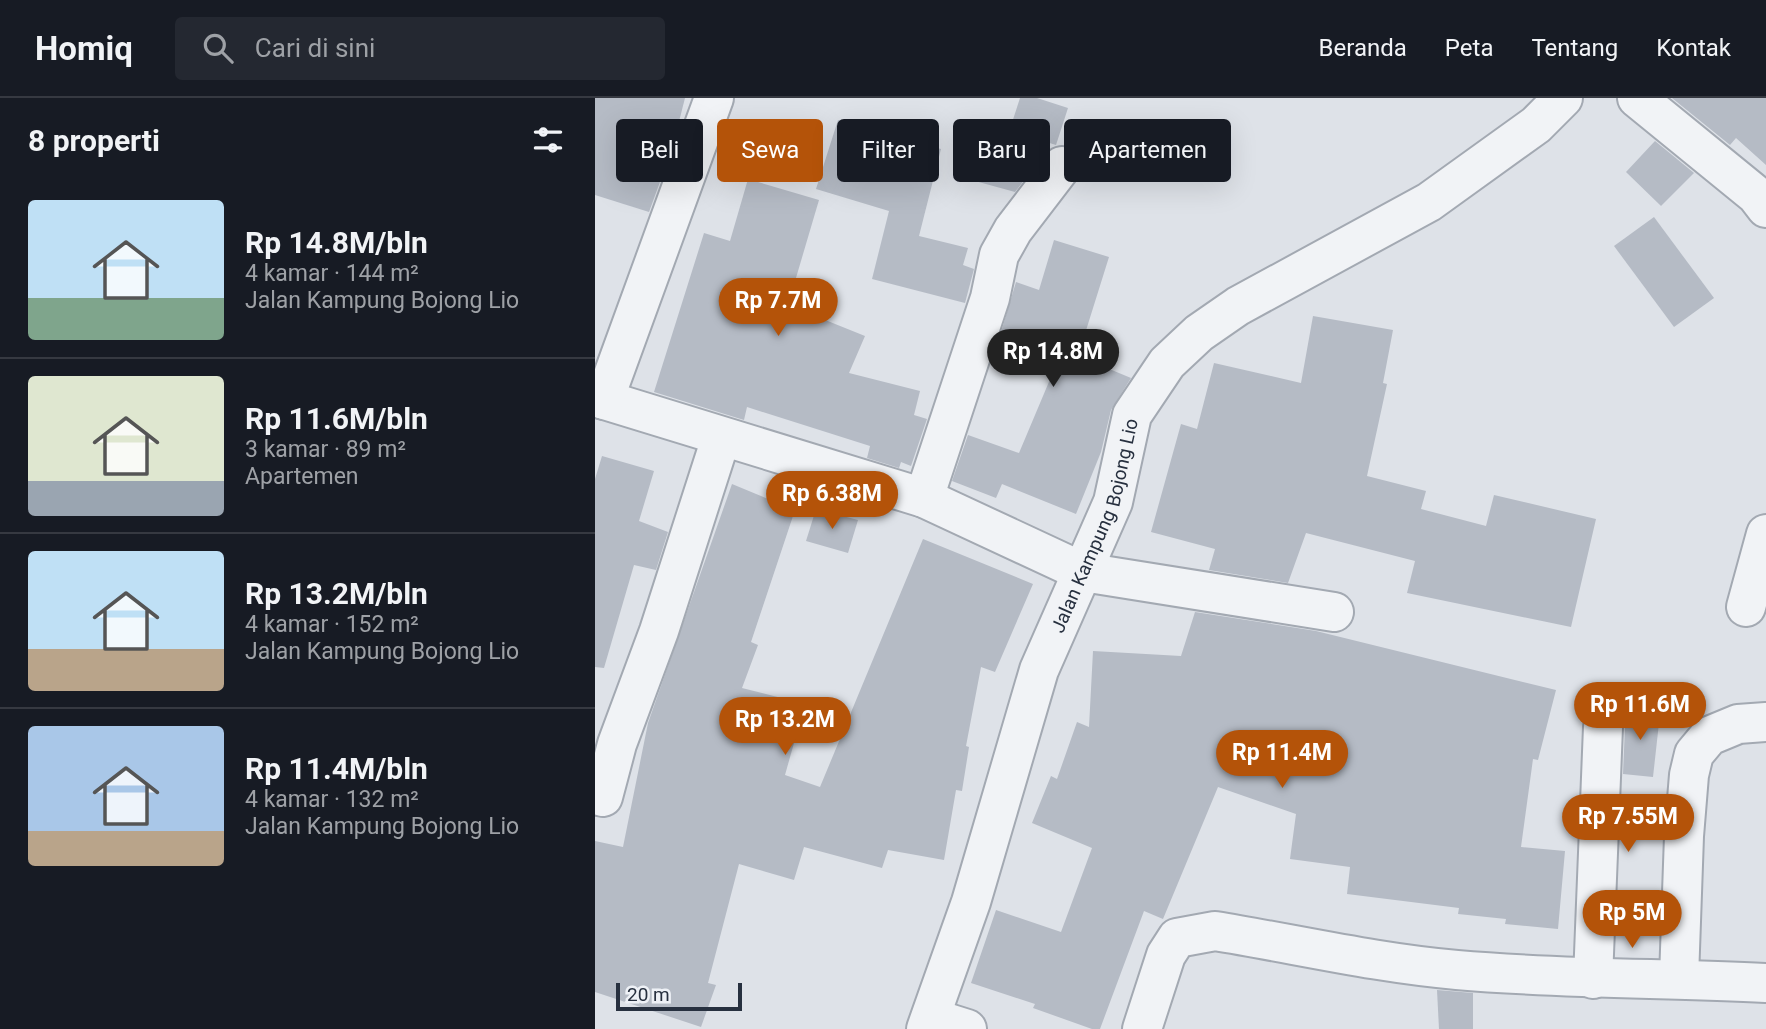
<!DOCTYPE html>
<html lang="id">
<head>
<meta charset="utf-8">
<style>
  :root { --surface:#171b24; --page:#242831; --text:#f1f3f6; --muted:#9ea1a6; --line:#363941; --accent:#b45309 }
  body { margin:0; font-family:Roboto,sans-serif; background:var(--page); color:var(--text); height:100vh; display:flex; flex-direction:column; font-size:26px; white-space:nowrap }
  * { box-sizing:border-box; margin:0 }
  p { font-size:23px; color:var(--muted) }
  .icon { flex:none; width:38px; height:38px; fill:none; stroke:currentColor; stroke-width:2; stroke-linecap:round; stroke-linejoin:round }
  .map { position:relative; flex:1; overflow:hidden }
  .side { display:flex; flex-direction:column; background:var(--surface); width:595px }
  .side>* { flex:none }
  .top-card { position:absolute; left:21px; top:21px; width:665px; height:63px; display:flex; gap:14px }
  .scale { position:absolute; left:21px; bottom:18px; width:126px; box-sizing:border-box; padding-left:7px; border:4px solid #27303f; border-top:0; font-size:19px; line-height:24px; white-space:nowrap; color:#27303f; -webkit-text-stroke:5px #eef1f6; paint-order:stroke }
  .price { position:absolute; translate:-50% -60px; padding:0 16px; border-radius:24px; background:var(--accent); color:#fff; font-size:23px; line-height:46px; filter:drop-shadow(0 2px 4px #0008) }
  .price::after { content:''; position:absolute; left:50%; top:42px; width:21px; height:16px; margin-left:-10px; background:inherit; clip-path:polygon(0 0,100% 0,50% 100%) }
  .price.active { background:#222; color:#fff }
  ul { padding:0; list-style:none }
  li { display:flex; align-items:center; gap:21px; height:175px; padding:0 28px }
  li+li { border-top:2px solid var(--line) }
  li span { display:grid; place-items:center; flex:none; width:196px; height:140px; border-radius:7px; color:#555 }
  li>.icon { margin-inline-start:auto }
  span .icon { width:84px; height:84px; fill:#fffc; stroke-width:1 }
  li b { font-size:30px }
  h2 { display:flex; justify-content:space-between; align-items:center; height:84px; padding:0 28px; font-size:30px }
  .chip { padding:0 24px; border-radius:7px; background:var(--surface); box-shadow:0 7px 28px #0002; font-size:24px; line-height:63px }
  .chip.active { background:var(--accent); color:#fff }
  header { display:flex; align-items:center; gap:42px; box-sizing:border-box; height:98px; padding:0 35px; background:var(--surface); border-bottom:2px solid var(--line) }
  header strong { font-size:33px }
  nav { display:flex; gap:38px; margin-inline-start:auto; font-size:24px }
  .search { width:490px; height:63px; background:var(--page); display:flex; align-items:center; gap:18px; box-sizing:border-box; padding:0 24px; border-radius:7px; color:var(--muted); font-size:26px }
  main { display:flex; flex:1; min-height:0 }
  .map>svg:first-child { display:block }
  .building { fill:#b5bbc5 }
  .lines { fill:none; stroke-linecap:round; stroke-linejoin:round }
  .minor-casing { stroke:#a3a9b2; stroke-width:42 }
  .minor { stroke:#f1f3f6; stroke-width:38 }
  .labels { text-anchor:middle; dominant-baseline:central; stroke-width:5; stroke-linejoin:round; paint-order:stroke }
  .street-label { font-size:19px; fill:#27303f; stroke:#eef1f6 }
</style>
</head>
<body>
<header>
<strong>Homiq</strong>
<div class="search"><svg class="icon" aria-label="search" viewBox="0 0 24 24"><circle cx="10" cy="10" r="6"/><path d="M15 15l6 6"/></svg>Cari di sini</div>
<nav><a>Beranda</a><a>Peta</a><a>Tentang</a><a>Kontak</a></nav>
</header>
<main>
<section class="side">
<h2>8 properti<svg class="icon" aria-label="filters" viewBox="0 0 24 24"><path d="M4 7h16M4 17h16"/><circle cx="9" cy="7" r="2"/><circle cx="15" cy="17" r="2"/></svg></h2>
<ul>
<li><span style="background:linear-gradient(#bfe0f5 70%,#7fa58c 0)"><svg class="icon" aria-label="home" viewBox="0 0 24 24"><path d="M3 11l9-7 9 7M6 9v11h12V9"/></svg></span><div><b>Rp 14.8M/bln</b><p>4 kamar · 144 m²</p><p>Jalan Kampung Bojong Lio</p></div></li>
<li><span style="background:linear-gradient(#dfe7d0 75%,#9aa5b1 0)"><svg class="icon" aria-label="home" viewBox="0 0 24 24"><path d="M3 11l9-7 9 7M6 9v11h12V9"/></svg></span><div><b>Rp 11.6M/bln</b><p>3 kamar · 89 m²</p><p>Apartemen</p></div></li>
<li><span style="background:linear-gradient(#bfe0f5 70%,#b9a48a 0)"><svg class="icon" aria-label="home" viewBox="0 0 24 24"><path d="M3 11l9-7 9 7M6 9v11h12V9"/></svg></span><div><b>Rp 13.2M/bln</b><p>4 kamar · 152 m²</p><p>Jalan Kampung Bojong Lio</p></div></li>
<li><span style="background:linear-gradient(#a9c7e8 75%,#b9a48a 0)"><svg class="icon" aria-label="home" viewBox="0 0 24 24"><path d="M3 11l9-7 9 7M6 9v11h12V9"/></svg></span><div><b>Rp 11.4M/bln</b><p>4 kamar · 132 m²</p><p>Jalan Kampung Bojong Lio</p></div></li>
</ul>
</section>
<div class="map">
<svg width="1171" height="931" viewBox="0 0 1171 931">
  <rect width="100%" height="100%" fill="#dee2e8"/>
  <!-- building -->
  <g class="building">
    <polygon points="0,0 90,0 77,51 54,114 0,97"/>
    <polygon points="425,0 442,0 473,10 461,47 448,43 443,64 420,94 380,83 391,44 409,49"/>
    <polygon points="1077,0 1171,0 1171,67 1141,40 1135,47"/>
    <polygon points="243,22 346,51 324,138 373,150 368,167 379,171 370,205 277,181 294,113 221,91"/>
    <polygon points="1060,43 1099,75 1066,108 1031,74"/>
    <polygon points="153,81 224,102 193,207 270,238 254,275 325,293 319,317 332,321 316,368 306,364 304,370 272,360 275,348 152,309 149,322 59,294 109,135 135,143"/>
    <polygon points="1059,119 1119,200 1079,229 1019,148"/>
    <polygon points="459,142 514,159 483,258 536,280 516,312 506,354 481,416 407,386 401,400 357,383 373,337 424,355 464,260 404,241 421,184 444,192"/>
    <polygon points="718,218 798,232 788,285 792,286 772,378 831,393 826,411 891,428 899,397 1001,421 976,529 812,495 820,463 711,435 693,485 614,472 620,451 556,434 586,326 602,331 619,265 706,285"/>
    <polygon points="7,358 59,373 44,423 73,434 61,472 39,467 9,570 0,569 0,381"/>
    <polygon points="137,386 200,412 156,544 163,547 147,590 210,606 190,677 225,689 328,441 438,486 400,574 386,569 371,648 374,649 367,693 361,692 349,762 293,752 287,770 209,749 199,782 144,766 113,885 121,887 106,929 0,894 0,743 28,749 53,625"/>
    <polygon points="221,411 263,422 253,455 211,443"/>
    <polygon points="600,514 721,533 961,592 943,662 938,661 926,749 970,753 963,831 910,826 911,821 863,816 864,810 752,796 755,769 695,761 701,716 623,689 568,821 549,813 505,931 497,931 438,910 440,906 376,885 401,812 466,834 497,750 437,725 456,678 462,681 482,624 494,629 498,553 586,558"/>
    <polygon points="1021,612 1065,616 1058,679 1028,676 1030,629"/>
    <polygon points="842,892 878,895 878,931 844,931"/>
  </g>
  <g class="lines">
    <!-- minor casing -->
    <g class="minor-casing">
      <g id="minor">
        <polyline points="1042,0 1161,97 1171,110"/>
        <polyline points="0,299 329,400 488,474 739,514"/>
        <polyline points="9,302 119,0"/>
        <polyline points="329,400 395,200 404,157 418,132 467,68"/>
        <polyline points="1151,509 1171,436"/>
        <polyline points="0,697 8,699 22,646 64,533 126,340"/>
        <polyline points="1084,880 1089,738 1094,677 1099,656 1114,638 1143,626 1171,624"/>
        <polyline points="998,881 1008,629"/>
        <polyline points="337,920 372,931"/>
        <path id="s1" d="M331 931 376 804 444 572 518 404 537 317 572 265 604 235 643 208 834 104 941 27 968 0"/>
        <path d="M547 931 571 857 582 840 620 833C700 846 781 865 862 872 965 881 1068 880 1171 885"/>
      </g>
    </g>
    <!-- minor -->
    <use href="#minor" class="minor"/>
  </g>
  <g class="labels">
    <!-- street labels -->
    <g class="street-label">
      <text stroke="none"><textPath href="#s1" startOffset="532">Jalan Kampung Bojong Lio</textPath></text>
    </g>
  </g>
</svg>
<div class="scale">20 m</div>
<b class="price" style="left:183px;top:240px">Rp 7.7M</b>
<b class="price active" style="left:458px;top:291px">Rp 14.8M</b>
<b class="price" style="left:237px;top:433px">Rp 6.38M</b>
<b class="price" style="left:1045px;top:644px">Rp 11.6M</b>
<b class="price" style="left:190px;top:659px">Rp 13.2M</b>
<b class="price" style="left:687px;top:692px">Rp 11.4M</b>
<b class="price" style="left:1033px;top:756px">Rp 7.55M</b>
<b class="price" style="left:1037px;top:852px">Rp 5M</b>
<div class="top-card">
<a class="chip">Beli</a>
<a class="chip active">Sewa</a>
<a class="chip">Filter</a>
<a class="chip">Baru</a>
<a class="chip">Apartemen</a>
</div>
</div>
</main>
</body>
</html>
